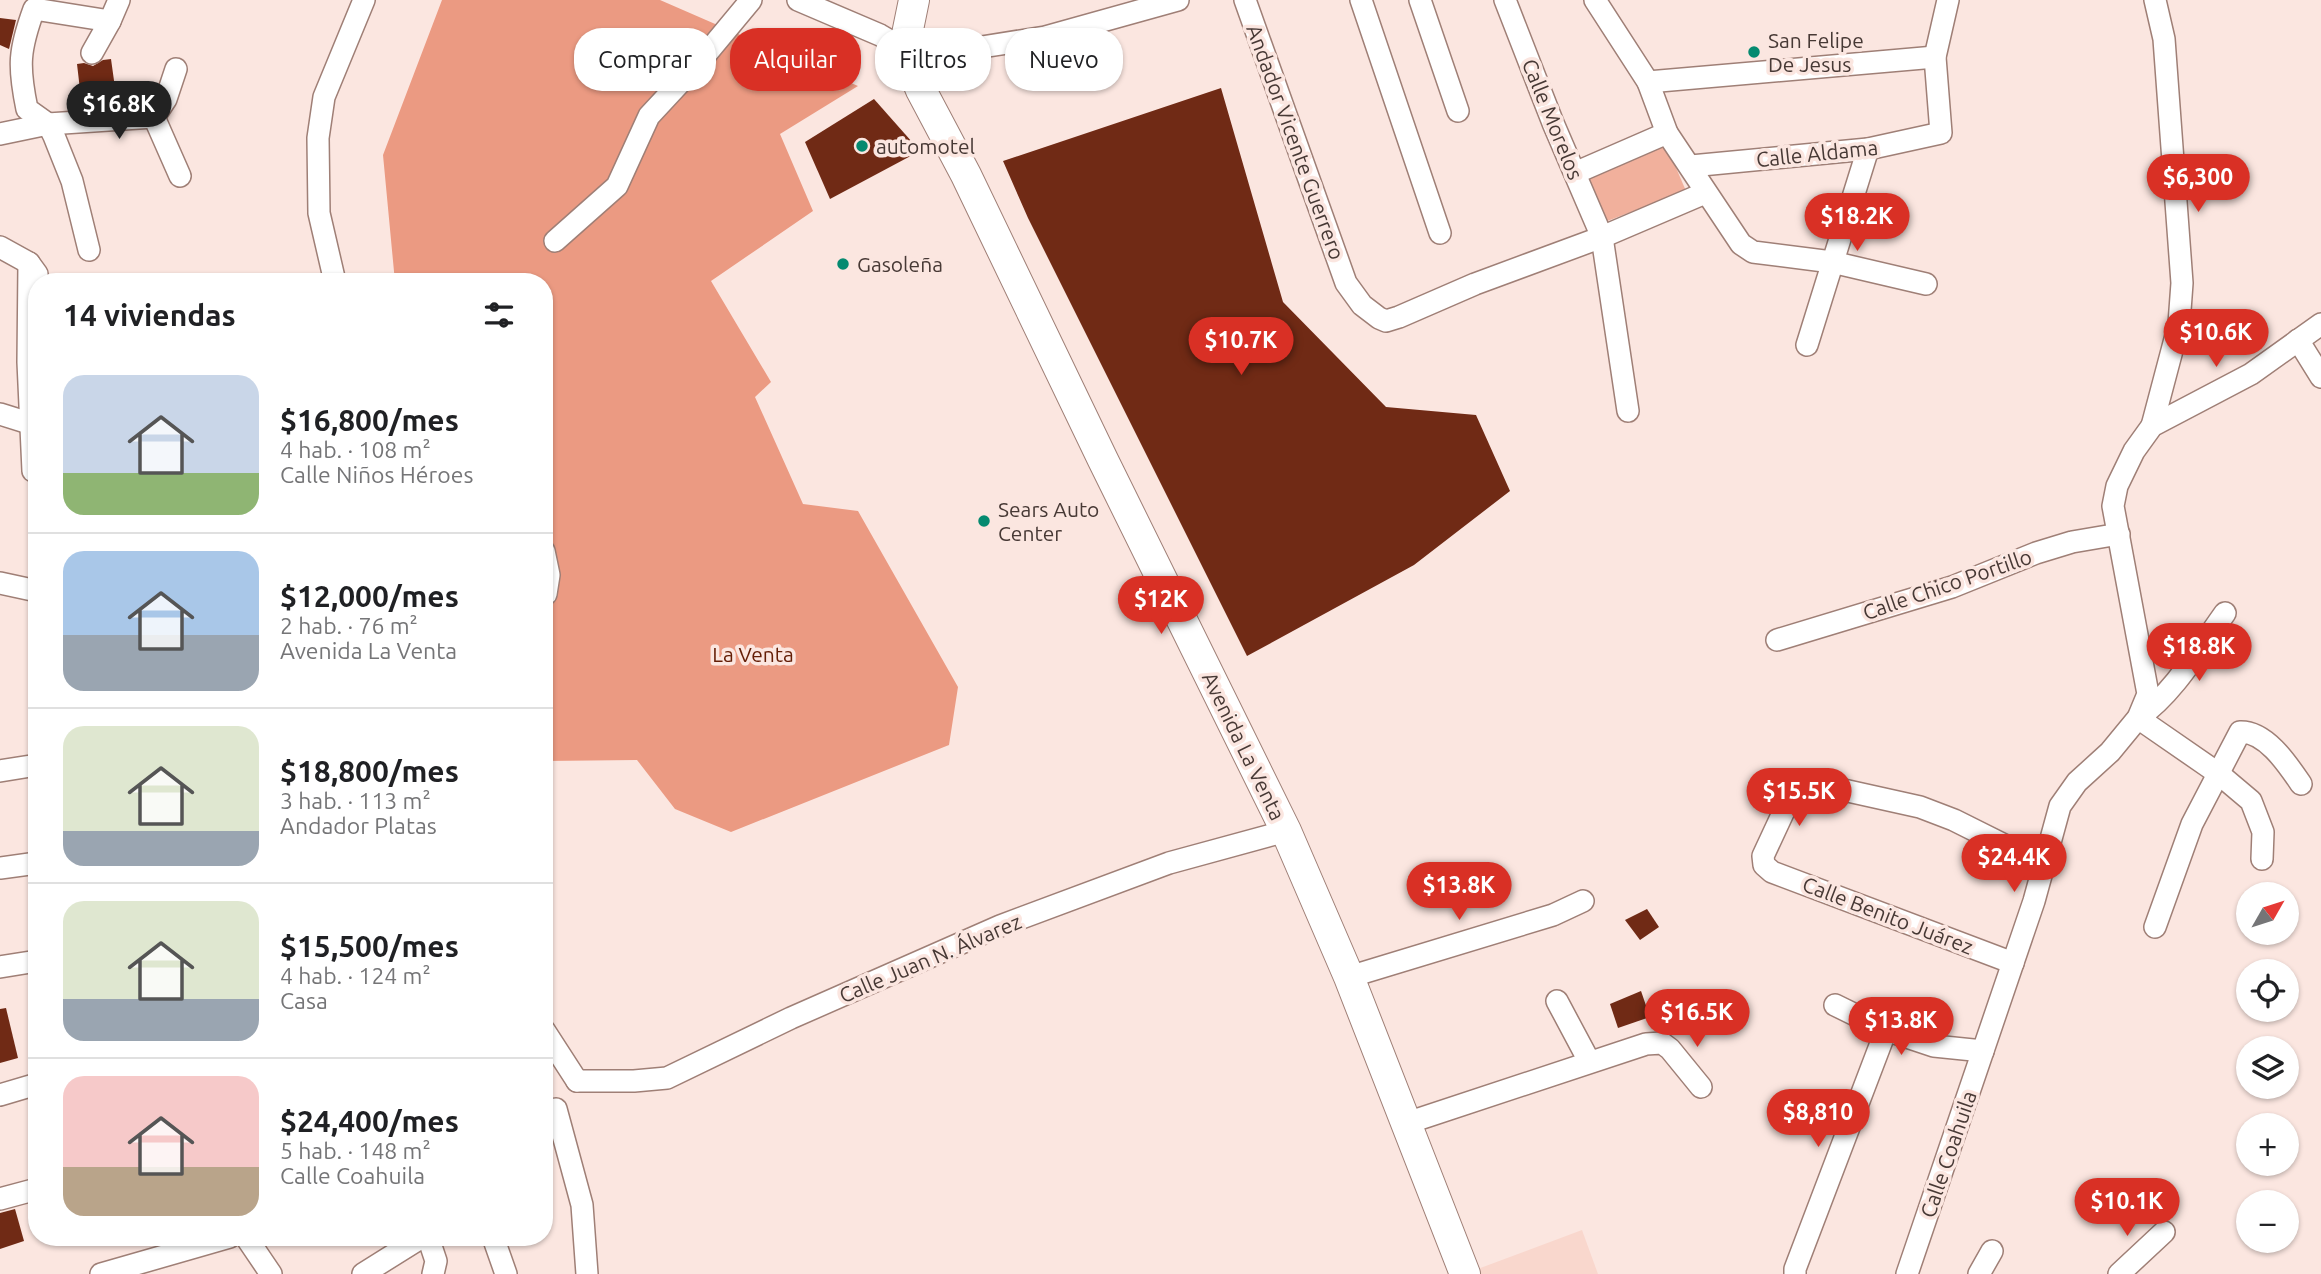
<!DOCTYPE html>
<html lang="es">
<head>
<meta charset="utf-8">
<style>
  :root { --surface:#fff; --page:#f6f6f6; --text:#202124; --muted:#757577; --line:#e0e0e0; --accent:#d93025 }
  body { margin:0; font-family:Ubuntu,sans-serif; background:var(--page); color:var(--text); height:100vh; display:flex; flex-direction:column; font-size:26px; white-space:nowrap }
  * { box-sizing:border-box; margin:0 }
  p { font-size:23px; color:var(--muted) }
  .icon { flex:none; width:38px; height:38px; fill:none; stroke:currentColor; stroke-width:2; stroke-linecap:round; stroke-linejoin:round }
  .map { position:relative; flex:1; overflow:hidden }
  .drawer { position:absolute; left:28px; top:273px; width:525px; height:973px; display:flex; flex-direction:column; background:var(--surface); border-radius:28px; box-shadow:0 2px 5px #0004 }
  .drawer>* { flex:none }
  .top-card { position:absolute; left:574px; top:28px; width:665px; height:63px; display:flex; gap:14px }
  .needle { width:46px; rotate:51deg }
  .fabs { position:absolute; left:2236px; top:882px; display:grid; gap:14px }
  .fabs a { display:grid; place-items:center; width:63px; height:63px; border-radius:50%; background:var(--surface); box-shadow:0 2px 5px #0004; font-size:35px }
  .price { position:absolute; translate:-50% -60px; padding:0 16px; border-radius:24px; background:var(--accent); color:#fff; font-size:23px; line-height:46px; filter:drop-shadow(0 2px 4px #0008) }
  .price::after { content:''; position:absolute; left:50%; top:42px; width:21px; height:16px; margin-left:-10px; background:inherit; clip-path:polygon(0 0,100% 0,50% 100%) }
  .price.current { background:#222; color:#fff }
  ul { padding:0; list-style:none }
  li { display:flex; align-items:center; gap:21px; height:175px; padding:0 35px }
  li+li { border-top:2px solid var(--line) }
  li span { display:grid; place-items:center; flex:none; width:196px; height:140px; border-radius:21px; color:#555 }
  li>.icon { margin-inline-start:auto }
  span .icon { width:84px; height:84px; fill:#fffc; stroke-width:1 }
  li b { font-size:30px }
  h2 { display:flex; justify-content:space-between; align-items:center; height:84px; padding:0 35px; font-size:30px }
  .pill { padding:0 24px; border-radius:28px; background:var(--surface); box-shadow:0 2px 5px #0004; font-size:24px; line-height:63px }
  .pill.current { background:var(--accent); color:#fff }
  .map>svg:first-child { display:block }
  .built { fill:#f9d7cd }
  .green { fill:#f1b09c }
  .forest { fill:#eb9a82 }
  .building { fill:#702a15 }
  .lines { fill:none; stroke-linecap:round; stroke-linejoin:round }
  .minor-casing { stroke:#9f7f76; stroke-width:24 }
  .secondary-casing { stroke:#9f7f76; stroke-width:32 }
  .minor { stroke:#fff; stroke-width:21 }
  .secondary { stroke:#fff; stroke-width:30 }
  .poi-dot { fill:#058a70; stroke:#fbe6e0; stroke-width:2.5 }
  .labels { text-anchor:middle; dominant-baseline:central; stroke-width:7; stroke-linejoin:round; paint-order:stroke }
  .poi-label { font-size:21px; fill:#473935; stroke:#fbe6e0; text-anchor:start }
  .street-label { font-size:21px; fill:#473935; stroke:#fbe6e0 }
  .park-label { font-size:21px; fill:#641d05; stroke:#fbe6e0 }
</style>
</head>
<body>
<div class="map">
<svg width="2321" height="1274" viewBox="0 0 2321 1274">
  <rect width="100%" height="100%" fill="#fbe6e0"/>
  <!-- built -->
  <polygon class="built" points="1582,1230 1598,1274 1476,1274 1475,1270"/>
  <!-- green -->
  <polygon class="green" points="1665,142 1686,191 1602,223 1587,177"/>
  <!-- forest -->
  <polygon class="forest" points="442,0 660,0 858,86 780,134 813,211 711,281 771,382 755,397 803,504 858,511 958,687 949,745 731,832 675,809 637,760 544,761 544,282 395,282 383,155"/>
  <!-- building -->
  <g class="building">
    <polygon points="0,18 16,20 9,49 0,45"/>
    <polygon points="111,59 116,95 101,97 103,105 82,107 77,64 84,63 93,66 103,60"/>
    <polygon points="1221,88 1283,302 1386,407 1476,415 1510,491 1414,565 1247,656 1028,218 1003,161"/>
    <polygon points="874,99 920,151 830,199 805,142"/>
    <polygon points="1647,909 1659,927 1640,940 1625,920"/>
    <polygon points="1641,991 1650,1017 1618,1028 1610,1004"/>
    <polygon points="6,1008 18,1058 0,1063 0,1009"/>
    <polygon points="15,1209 24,1241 0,1249 0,1213"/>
  </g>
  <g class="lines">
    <!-- minor casing -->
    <g class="minor-casing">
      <g id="minor">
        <polyline points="798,0 880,35 904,49 969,49 1045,37 1178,0"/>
        <polyline points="1245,0 1346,283 1362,305 1379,318 1386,321 1399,317 1475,284 1602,237 1705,193"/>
        <polyline points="1361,0 1440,233"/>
        <polyline points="1420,0 1458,111"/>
        <polyline points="1505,0 1553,123 1602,237 1628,411"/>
        <polyline points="1595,0 1648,82 1667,133 1741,244 1753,252 1832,262 1926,284"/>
        <polyline points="92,53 110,21 119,0"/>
        <polyline points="1648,82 1935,57"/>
        <polyline points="154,117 180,176"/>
        <polyline points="0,134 48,124 154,117 166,99 176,69"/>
        <polyline points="1691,166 1868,149 1941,133 1935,57 1948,0"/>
        <polyline points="1575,173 1667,133"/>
        <polyline points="555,241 617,186 649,116 702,59 751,0"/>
        <polyline points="0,247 29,263 37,274"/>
        <path d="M89 250 72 181 54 136 48 124 27 109C18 66 19 50 34 9L110 21"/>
        <polyline points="29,263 28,362 33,471"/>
        <polyline points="335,282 319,213 318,138 324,97 364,0"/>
        <polyline points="2298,340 2321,377"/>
        <polyline points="1807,345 1868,149"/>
        <polyline points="0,414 32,424"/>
        <polyline points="2152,426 2179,324 2182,283 2164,39 2155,0"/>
        <polyline points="544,551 549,575 546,594"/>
        <polyline points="0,583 37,591"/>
        <path d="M2225 613C2199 649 2174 693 2138 718L2219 774 2251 801 2263 832 2262 859"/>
        <polyline points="1777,640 1952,587 2036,553 2072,542 2119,534"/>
        <polyline points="0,771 37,765"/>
        <polyline points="0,868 37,863"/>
        <path d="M2155 927 2192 824 2240 732C2266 731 2288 765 2301 784"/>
        <polyline points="2013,963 1772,872 1764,865 1763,856 1796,785 1803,781 1920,807 1954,820 2044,865"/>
        <polyline points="0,967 37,961"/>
        <polyline points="1349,977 1553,915 1583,901"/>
        <polyline points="1557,1001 1589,1061"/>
        <polyline points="1835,1005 1886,1030 1934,1046 1983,1051"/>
        <polyline points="544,1030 577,1081"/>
        <polyline points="577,1081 634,1081 667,1078 791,1018 1000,926 1169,863 1286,831"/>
        <polyline points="0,1095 37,1084"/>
        <polyline points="556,1109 582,1205 587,1274"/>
        <polyline points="1404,1124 1646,1044 1662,1043 1670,1049 1701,1087"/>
        <polyline points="0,1199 37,1189"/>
        <polyline points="246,1237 271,1274"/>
        <polyline points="428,1237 436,1261 433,1274"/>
        <polyline points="493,1237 506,1274"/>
        <polyline points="101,1274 230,1237"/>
        <polyline points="363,1274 422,1237"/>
        <polyline points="1795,1274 1795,1269 1886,1030"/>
        <polyline points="1907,1274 2034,901 2060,806 2077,782 2110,752 2138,718 2148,694 2113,506 2117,486 2134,451 2152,426 2251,374 2321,324"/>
        <polyline points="1979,1274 1992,1251"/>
        <polyline points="2119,1274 2164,1232"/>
      </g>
    </g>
    <!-- secondary casing -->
    <g class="secondary-casing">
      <polyline id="secondary" points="914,0 904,49 921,90 966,175 1103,460 1286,831 1349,977 1465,1274"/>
    </g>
    <!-- minor -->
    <use href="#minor" class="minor"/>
    <!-- secondary -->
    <use href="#secondary" class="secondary"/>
  </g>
  <!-- markers -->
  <g class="poi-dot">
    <circle cx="1754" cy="52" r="7"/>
    <circle cx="862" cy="146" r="7"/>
    <circle cx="843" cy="264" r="7"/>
    <circle cx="984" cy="521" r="7"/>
  </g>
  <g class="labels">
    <!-- poi labels -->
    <g class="poi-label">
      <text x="1768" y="40">San Felipe<tspan x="1768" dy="24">De Jesus</tspan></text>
      <text x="876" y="146">automotel</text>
      <text x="857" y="264">Gasoleña</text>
      <text x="998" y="509">Sears Auto<tspan x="998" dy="24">Center</tspan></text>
    </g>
    <!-- street labels -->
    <g class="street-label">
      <text transform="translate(1553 119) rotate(68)">Calle Morelos</text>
      <text transform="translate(1296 142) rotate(70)">Andador Vicente Guerrero</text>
      <text transform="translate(1817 153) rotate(-6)">Calle Aldama</text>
      <text transform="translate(1947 584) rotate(-19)">Calle Chico Portillo</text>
      <text transform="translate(1244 746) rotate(64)">Avenida La Venta</text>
      <text transform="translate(1888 915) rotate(21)">Calle Benito Juárez</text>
      <text transform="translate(930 958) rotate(-23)">Calle Juan N. Álvarez</text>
      <text transform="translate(1948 1154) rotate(-71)">Calle Coahuila</text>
    </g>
    <!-- park labels -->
    <g class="park-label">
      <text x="753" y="654">La Venta</text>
    </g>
  </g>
</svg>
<div class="fabs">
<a><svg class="needle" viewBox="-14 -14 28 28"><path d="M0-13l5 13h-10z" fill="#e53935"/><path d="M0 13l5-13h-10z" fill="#757577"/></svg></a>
<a><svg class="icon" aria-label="locate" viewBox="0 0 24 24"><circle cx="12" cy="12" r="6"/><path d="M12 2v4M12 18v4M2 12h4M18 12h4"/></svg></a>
<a><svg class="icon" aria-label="layers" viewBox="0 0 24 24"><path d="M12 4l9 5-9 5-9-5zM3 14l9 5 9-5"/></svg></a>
<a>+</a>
<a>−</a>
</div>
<b class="price current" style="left:119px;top:141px">$16.8K</b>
<b class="price" style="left:2198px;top:214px">$6,300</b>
<b class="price" style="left:1857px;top:253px">$18.2K</b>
<b class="price" style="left:2216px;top:369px">$10.6K</b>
<b class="price" style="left:1241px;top:377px">$10.7K</b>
<b class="price" style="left:1161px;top:636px">$12K</b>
<b class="price" style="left:2199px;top:683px">$18.8K</b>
<b class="price" style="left:1799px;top:828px">$15.5K</b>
<b class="price" style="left:2014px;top:894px">$24.4K</b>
<b class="price" style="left:1459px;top:922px">$13.8K</b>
<b class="price" style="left:1697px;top:1049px">$16.5K</b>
<b class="price" style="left:1901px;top:1057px">$13.8K</b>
<b class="price" style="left:1818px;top:1149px">$8,810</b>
<b class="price" style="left:2127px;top:1238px">$10.1K</b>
<div class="top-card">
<a class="pill">Comprar</a>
<a class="pill current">Alquilar</a>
<a class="pill">Filtros</a>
<a class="pill">Nuevo</a>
</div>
<section class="drawer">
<h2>14 viviendas<svg class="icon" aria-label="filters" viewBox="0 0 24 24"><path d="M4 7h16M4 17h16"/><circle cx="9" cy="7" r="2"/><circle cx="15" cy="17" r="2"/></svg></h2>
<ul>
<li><span style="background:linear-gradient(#c9d6e8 70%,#8fb573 0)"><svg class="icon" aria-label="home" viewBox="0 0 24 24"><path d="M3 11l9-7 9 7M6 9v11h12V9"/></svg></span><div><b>$16,800/mes</b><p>4 hab. · 108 m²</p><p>Calle Niños Héroes</p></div></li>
<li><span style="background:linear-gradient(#a9c7e8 60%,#9aa5b1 0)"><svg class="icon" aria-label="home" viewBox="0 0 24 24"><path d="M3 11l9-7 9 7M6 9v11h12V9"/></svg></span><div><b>$12,000/mes</b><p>2 hab. · 76 m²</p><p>Avenida La Venta</p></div></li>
<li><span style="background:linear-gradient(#dfe7d0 75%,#9aa5b1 0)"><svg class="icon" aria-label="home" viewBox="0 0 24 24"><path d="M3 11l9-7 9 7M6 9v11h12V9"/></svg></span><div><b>$18,800/mes</b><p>3 hab. · 113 m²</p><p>Andador Platas</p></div></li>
<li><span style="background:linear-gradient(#dfe7d0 70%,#9aa5b1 0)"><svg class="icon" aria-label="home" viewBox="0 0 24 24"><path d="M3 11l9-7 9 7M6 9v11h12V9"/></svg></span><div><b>$15,500/mes</b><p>4 hab. · 124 m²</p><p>Casa</p></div></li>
<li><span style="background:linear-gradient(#f6c9c9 65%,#b9a48a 0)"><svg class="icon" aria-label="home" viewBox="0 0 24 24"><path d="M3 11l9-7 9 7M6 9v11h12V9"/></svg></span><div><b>$24,400/mes</b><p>5 hab. · 148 m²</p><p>Calle Coahuila</p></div></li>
</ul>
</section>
</div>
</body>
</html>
